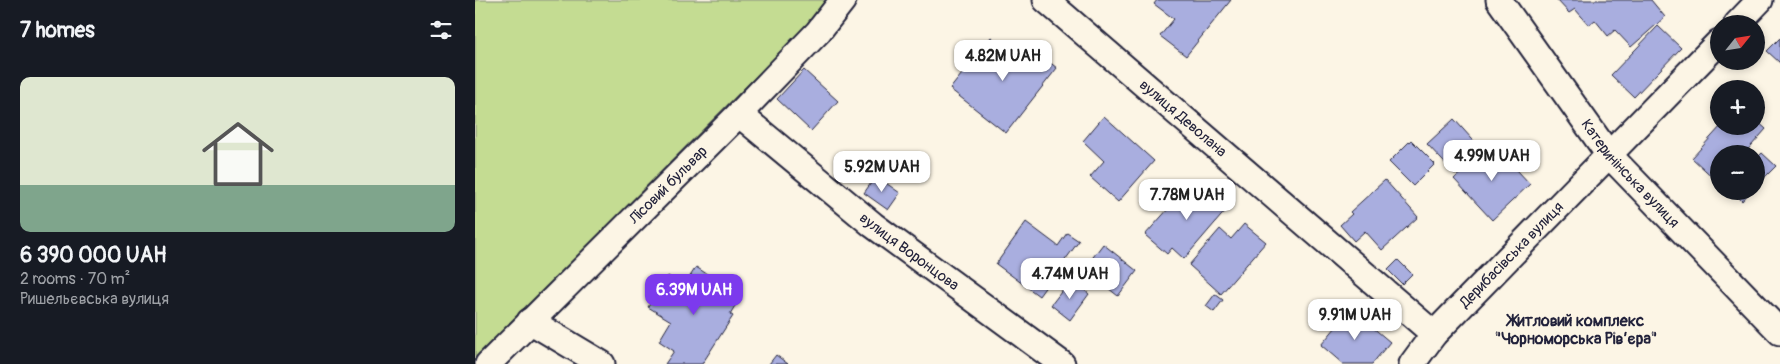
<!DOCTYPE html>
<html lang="en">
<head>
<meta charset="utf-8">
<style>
  :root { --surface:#171b24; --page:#242831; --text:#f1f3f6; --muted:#9ea1a6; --accent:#7c3aed }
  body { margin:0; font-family:Pangolin,sans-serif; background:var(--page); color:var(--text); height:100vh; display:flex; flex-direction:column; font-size:19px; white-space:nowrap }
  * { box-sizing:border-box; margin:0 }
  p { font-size:16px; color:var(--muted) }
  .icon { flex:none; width:28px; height:28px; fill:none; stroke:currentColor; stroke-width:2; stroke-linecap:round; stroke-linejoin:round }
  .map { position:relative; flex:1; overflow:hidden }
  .sheet { display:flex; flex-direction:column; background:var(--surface); width:475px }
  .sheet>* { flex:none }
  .needle { width:32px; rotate:60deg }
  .tools { position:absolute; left:1235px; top:15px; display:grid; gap:10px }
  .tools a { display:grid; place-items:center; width:55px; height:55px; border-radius:50%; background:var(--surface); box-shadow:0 2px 8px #0003; font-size:25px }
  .price { position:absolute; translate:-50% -42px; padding:0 11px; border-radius:10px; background:#fff; color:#222; font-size:16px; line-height:32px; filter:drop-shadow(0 1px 2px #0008) }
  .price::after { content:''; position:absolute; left:50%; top:30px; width:15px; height:11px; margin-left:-8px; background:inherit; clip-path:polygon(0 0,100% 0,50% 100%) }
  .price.selected { background:var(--accent); color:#fff }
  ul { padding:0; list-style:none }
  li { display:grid; align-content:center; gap:10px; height:265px; padding:0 20px }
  li span { display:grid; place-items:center; height:155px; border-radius:10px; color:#555 }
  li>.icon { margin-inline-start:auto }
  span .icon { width:90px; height:90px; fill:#fffc; stroke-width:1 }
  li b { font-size:21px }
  h2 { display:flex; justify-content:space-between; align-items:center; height:60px; padding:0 20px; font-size:21px }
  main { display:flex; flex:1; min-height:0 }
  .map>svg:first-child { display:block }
  .green { fill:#c4dc92; stroke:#737f66 }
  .building { fill:#a9aedf; stroke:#22223b }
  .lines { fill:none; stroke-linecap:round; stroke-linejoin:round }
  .minor-casing { stroke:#22223b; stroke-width:29 }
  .minor { stroke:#fcf5e5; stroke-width:25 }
  .labels { text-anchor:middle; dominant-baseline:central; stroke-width:4; stroke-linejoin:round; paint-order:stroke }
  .street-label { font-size:15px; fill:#22223b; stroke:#fcf5e5 }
  .neighbourhood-label { font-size:16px; font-weight:bold; fill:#22223b; stroke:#fcf5e5 }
</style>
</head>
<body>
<main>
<section class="sheet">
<h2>7 homes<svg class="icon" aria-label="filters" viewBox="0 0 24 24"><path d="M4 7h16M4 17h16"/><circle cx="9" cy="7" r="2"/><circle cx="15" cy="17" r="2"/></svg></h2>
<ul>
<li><span style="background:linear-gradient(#dfe7d0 70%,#7fa58c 0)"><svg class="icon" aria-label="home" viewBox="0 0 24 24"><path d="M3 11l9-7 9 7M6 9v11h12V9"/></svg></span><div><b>6 390 000 UAH</b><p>2 rooms · 70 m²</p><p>Ришельєвська вулиця</p></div></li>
</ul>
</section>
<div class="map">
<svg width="1305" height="364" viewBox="0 0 1305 364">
  <rect width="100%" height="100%" fill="#fcf5e5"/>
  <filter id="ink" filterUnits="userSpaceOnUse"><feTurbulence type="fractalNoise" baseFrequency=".02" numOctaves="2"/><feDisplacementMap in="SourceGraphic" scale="10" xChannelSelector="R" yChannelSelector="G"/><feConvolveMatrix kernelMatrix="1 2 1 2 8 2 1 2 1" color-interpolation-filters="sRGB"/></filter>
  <g filter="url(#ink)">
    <!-- green -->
    <polygon class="green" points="0,0 353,0 343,15 257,100 0,359"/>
    <!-- building -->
    <g class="building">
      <polygon points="682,0 756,0 711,56 685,36 699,19 679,4"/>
      <polygon points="1082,0 1176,0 1190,17 1156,47 1140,30 1133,36 1120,20 1114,25 1100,9 1094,13"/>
      <polygon points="1183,26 1206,48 1159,97 1136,75"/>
      <polygon points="516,37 540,56 550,43 582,68 531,133 475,89"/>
      <polygon points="1305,38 1305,63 1292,51"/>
      <polygon points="329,70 363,101 336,131 302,99"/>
      <polygon points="629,116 679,161 643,202 615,177 629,161 608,141"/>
      <polygon points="979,119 1006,149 980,174 952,144"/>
      <polygon points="1281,120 1291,129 1269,154 1244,154 1243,182 1217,158 1246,126 1281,126"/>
      <polygon points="936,140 960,164 938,186 914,162"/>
      <polygon points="1017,143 1055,184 1017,220 979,179"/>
      <polygon points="1287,153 1301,166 1281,186 1281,159"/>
      <polygon points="401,176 425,193 413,210 389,193"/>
      <polygon points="719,180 752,209 709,259 697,248 692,254 670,235"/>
      <polygon points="910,180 943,217 907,250 890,231 879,241 865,225 877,214 875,212"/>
      <polygon points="1257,191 1276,191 1267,201"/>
      <polygon points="551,222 583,246 592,233 604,241 564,296 521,264"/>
      <polygon points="769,224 791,242 746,294 714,265 745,229 756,239"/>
      <polygon points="628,244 662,271 643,296 609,269"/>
      <polygon points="923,260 937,274 927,284 913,270"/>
      <polygon points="221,267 266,296 255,314 258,316 227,364 190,364 199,351 184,341 196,321 173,307 193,276 209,286"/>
      <polygon points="596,279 614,294 595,320 576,305"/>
      <polygon points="740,294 748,300 739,312 731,306"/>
      <polygon points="876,309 915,342 897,364 868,364 846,345"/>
      <polygon points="301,355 313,364 294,364"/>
    </g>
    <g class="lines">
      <!-- minor casing -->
      <g class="minor-casing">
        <g id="minor">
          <path id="s1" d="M571 0 959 334"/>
          <path id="s2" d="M1024 0 1134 155 1305 332"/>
          <polyline points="1262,24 1285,0"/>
          <path id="s3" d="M264 114 398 225 587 364"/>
          <polyline points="55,321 127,364"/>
          <path id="s4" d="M13 364 264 114 343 32 368 0"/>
          <path id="s5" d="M937 364 959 334 1244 42"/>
        </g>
      </g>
      <!-- minor -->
      <use href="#minor" class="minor"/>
    </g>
  </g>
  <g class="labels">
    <!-- street labels -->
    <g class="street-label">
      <text stroke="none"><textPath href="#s1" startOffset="181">вулиця Деволана</textPath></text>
      <text stroke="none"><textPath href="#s2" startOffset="218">Катеринінська вулиця</textPath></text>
      <text stroke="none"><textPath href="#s4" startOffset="254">Лісовий бульвар</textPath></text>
      <text stroke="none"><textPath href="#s3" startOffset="219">вулиця Воронцова</textPath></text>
      <text stroke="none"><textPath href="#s5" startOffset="148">Дерибасівська вулиця</textPath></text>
    </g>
    <!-- neighbourhood labels -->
    <g class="neighbourhood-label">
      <text x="1101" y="321">Житловий комплекс<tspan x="1101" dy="18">"Чорноморська Рів’єра"</tspan></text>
    </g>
  </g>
</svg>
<div class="tools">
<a><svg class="needle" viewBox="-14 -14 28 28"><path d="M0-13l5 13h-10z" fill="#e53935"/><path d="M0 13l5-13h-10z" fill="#9ea1a6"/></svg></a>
<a>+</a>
<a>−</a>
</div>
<b class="price" style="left:528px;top:82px">4.82M UAH</b>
<b class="price" style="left:1017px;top:182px">4.99M UAH</b>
<b class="price" style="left:407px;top:193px">5.92M UAH</b>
<b class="price" style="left:712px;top:221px">7.78M UAH</b>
<b class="price" style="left:595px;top:300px">4.74M UAH</b>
<b class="price selected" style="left:219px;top:316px">6.39M UAH</b>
<b class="price" style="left:880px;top:341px">9.91M UAH</b>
</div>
</main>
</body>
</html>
